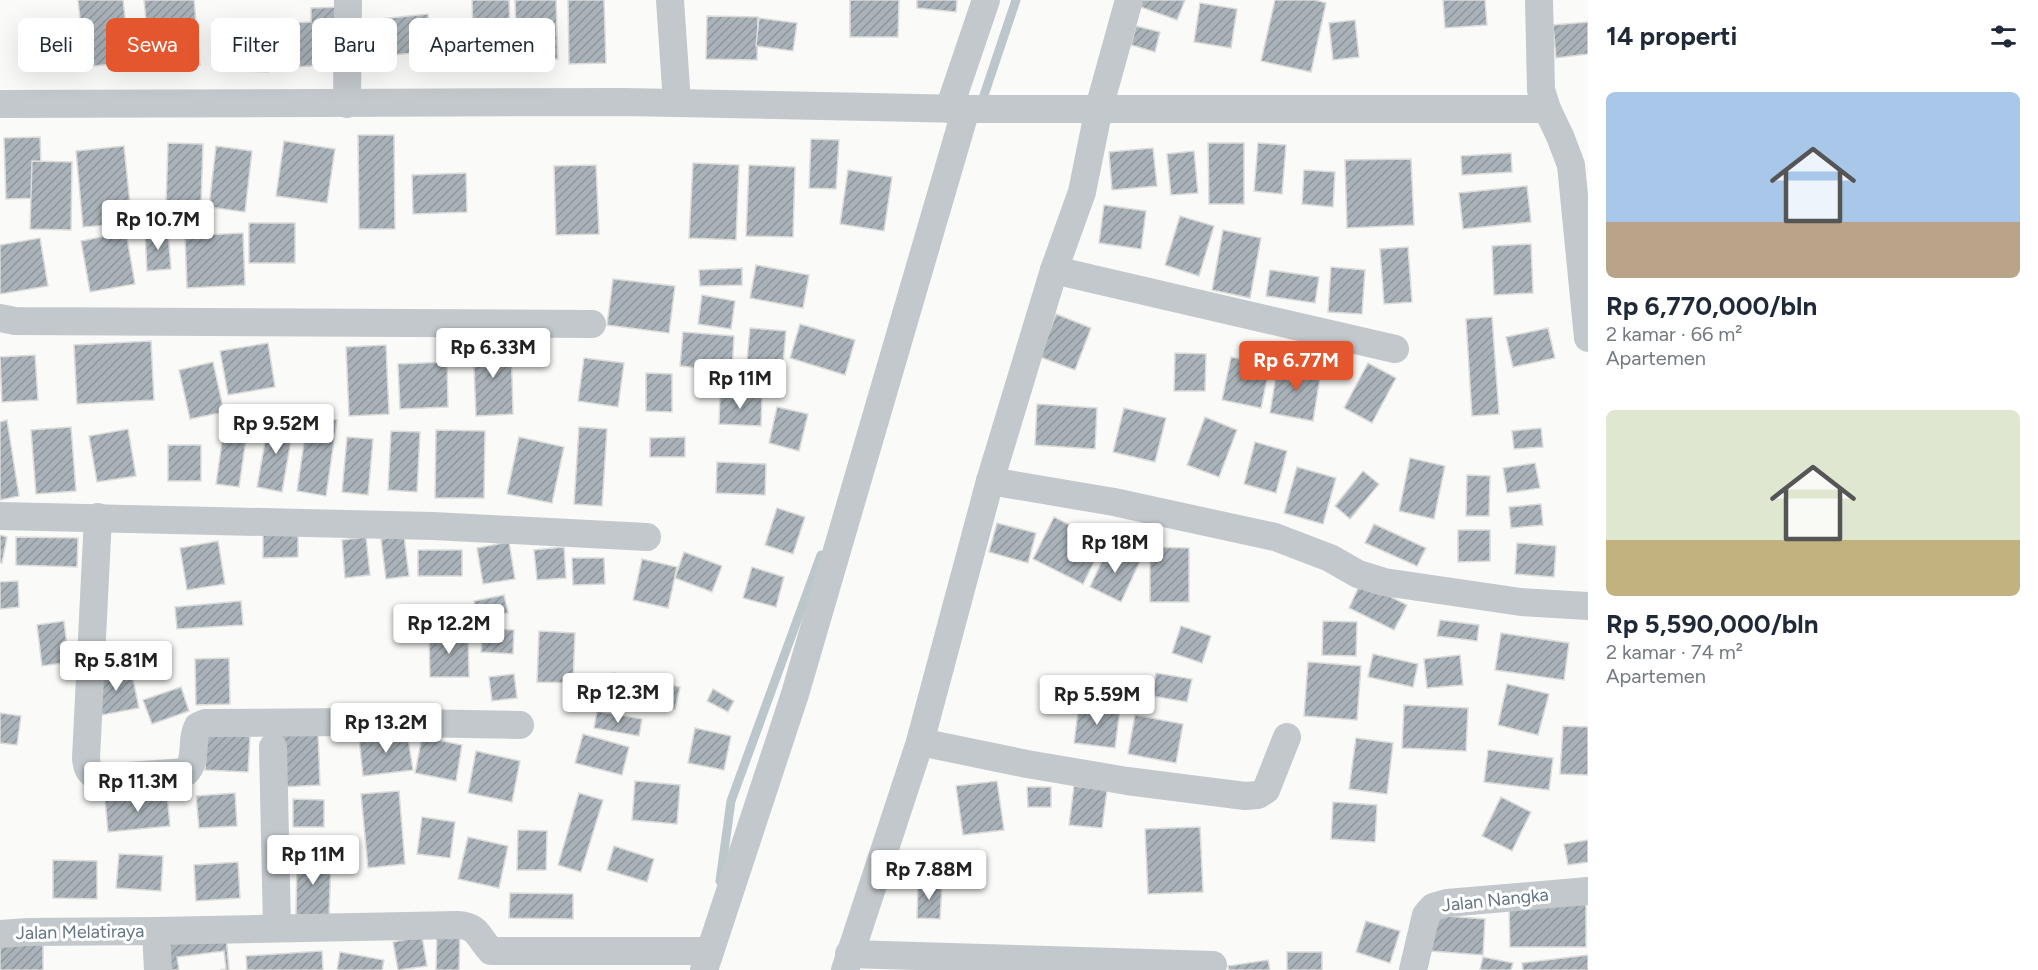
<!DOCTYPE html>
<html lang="id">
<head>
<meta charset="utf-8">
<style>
  :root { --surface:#fff; --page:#f2f2f3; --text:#1f2937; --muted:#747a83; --accent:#e4572e }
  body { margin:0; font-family:Figtree,sans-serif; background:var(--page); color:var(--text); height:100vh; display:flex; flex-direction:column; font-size:22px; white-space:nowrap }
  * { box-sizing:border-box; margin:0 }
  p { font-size:20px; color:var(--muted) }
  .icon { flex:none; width:33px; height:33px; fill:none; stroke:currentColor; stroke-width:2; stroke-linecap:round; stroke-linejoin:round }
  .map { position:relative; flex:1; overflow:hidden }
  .drawer { display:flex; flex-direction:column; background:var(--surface); width:450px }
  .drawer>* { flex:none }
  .top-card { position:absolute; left:18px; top:18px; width:570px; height:54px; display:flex; gap:12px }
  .price { position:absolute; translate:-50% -51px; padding:0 14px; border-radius:6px; background:#fff; color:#222; font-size:20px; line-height:39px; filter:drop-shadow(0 2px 3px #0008) }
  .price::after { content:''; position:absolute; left:50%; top:36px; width:18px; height:14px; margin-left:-9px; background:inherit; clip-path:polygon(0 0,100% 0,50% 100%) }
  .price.on { background:var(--accent); color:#fff }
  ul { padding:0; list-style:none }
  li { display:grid; align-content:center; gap:12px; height:318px; padding:0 18px }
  li span { display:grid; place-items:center; height:186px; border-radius:9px; color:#555 }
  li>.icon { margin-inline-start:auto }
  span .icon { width:108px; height:108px; fill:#fffc; stroke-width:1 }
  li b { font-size:26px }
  h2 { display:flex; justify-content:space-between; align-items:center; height:72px; padding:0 18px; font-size:26px }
  .chip { padding:0 21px; border-radius:9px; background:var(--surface); box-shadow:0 6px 24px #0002; font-size:21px; line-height:54px }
  .chip.on { background:var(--accent); color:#fff }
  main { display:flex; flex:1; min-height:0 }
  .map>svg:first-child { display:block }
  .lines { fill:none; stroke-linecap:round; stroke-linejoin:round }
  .stream { stroke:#bbc7cb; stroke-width:9 }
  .building { fill:url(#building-hatch); stroke:#dcdcda; stroke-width:1.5 }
  .street { stroke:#c3c8cc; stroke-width:28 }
  .labels { text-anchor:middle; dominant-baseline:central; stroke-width:6; stroke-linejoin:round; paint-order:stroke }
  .street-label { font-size:18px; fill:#657683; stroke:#fff }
</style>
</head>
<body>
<main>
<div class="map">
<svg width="1588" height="970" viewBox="0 0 1588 970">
  <defs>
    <pattern id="building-hatch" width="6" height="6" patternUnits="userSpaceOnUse" patternTransform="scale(1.5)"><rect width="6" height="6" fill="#aab3b9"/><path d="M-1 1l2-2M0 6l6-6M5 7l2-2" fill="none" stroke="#8e969c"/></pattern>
  </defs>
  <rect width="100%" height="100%" fill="#fafaf8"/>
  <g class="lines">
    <!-- stream -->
    <g class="stream">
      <polyline points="980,107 1016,0"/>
      <polyline points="720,881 731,801 821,555"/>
    </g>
  </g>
  <!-- building -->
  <g class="building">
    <polygon points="78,0 123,0 130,62 85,67"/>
    <polygon points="144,0 194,0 200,65 151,69"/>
    <polygon points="472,0 509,0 511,65 474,66"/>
    <polygon points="515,0 556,0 558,59 517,60"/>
    <polygon points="568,0 604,0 606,63 569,64"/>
    <polygon points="850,0 899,0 898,37 850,37"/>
    <polygon points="917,0 957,0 956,12 917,8"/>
    <polygon points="1141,0 1185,0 1177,20 1138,6"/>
    <polygon points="1275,0 1315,0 1326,3 1311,72 1261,61"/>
    <polygon points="1443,0 1485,0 1487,25 1445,28"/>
    <polygon points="1200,3 1237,9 1231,48 1194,42"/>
    <polygon points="343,7 344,64 294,67 291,23 311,22 311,8"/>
    <polygon points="428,14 432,51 384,56 380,19"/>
    <polygon points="707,16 758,17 757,60 706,59"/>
    <polygon points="759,18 797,23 793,51 756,46"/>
    <polygon points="1355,20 1359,57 1333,60 1329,23"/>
    <polygon points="242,22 269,23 268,72 241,71"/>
    <polygon points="1588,22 1588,54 1556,58 1553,25"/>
    <polygon points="1136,26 1160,32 1155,52 1131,45"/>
    <polygon points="358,135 394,135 395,229 359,229"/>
    <polygon points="40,137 42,198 6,199 4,138"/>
    <polygon points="811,139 839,140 836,189 809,188"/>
    <polygon points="284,141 335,149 327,203 276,196"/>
    <polygon points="168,143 203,144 201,205 166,205"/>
    <polygon points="1208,143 1244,143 1244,204 1209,204"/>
    <polygon points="1258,143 1286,145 1282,194 1254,191"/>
    <polygon points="124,146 132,223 83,227 76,151"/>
    <polygon points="216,146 252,151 245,212 209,207"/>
    <polygon points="1153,148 1157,186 1112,190 1109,152"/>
    <polygon points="1194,151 1198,193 1171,195 1167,154"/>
    <polygon points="1511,153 1512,172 1462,175 1461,156"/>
    <polygon points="1411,159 1414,225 1347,228 1345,160"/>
    <polygon points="32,161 72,162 71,230 30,229"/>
    <polygon points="693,163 739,165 736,240 689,238"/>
    <polygon points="596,165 599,234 556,235 554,166"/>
    <polygon points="749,165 795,167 793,237 746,236"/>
    <polygon points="848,170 892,177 884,231 840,224"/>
    <polygon points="1304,170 1335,172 1333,207 1302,204"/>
    <polygon points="466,173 467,212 413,214 412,175"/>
    <polygon points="1527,186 1531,222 1463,229 1459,193"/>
    <polygon points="1104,205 1146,211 1141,249 1099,243"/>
    <polygon points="1180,216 1214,226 1199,276 1165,265"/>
    <rect x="249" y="223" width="46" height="40"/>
    <polygon points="1223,230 1261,238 1250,298 1212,290"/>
    <polygon points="126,232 135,284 90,292 81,241"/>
    <polygon points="168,232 171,269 147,271 145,233"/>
    <polygon points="243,233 245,285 187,288 185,236"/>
    <polygon points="40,238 48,286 0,294 0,245"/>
    <polygon points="1531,244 1533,293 1494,295 1492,246"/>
    <polygon points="1408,247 1412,302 1384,304 1380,249"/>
    <polygon points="756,265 809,275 803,308 750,298"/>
    <polygon points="1331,267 1365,270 1362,314 1328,312"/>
    <polygon points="742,268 742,285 700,286 699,270"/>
    <polygon points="1270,270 1319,277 1315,303 1266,296"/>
    <polygon points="613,279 675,286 669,333 607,325"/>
    <polygon points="702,295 735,301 731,329 698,324"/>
    <polygon points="1056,314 1091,328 1075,370 1040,357"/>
    <polygon points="1492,317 1499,414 1472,416 1466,319"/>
    <polygon points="800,324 855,340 845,375 790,358"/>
    <polygon points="750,328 786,331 782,375 746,371"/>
    <polygon points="1548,328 1555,358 1513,367 1506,337"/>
    <polygon points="683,332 734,336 732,371 680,366"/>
    <polygon points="151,341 154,400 77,404 74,345"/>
    <polygon points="511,342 513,414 476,416 473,343"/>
    <polygon points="268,343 275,387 228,395 220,351"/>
    <polygon points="386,345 389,414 349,416 346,347"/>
    <polygon points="1175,353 1206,354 1205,391 1174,391"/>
    <polygon points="35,355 38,400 2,402 0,357"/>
    <polygon points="1231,357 1270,365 1261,408 1222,400"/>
    <polygon points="584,358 624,363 618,407 578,401"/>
    <polygon points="213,362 224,412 190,419 179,370"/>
    <polygon points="447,362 448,407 400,409 398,364"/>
    <polygon points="1278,363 1321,371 1313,421 1270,413"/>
    <polygon points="1368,363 1396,378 1372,423 1344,408"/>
    <polygon points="646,373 672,374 672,412 646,411"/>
    <polygon points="720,394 762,396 761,426 719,424"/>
    <polygon points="1037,404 1097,408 1095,449 1035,445"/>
    <polygon points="777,407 808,414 799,451 769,443"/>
    <polygon points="1124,408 1166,418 1155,462 1113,452"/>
    <polygon points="308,415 337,420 326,496 297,491"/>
    <polygon points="1205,417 1237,430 1219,477 1187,465"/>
    <polygon points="269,419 294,423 282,492 257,487"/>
    <polygon points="7,420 19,496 0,500 0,422"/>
    <polygon points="71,427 76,491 36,494 31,430"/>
    <polygon points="579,427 607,429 602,506 574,504"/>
    <polygon points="224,428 247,432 239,487 216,484"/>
    <polygon points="1541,428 1543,447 1514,449 1512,431"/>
    <polygon points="128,429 136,476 97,482 89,436"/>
    <polygon points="436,430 485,431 484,498 435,498"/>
    <polygon points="391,431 420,432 417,492 388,490"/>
    <polygon points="347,437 373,439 368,495 342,492"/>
    <polygon points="519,437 564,447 552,503 507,494"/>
    <polygon points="685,437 685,457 650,457 650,438"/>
    <polygon points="1255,442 1287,451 1276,493 1244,484"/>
    <rect x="168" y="445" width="33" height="36"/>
    <polygon points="1410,458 1445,466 1434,519 1399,511"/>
    <polygon points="717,462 766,464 765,495 716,493"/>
    <polygon points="1535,463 1540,488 1507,493 1503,468"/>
    <polygon points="1297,467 1336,478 1323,524 1284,513"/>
    <polygon points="1363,471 1379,484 1350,519 1335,506"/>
    <polygon points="1467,475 1490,476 1489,516 1466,516"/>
    <polygon points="1541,504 1543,525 1511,528 1509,507"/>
    <polygon points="777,508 805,517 793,554 765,545"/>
    <polygon points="1054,517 1104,542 1083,584 1033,559"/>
    <polygon points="997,523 1036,533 1028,563 989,552"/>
    <polygon points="1374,524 1426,548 1417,566 1365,543"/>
    <polygon points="1458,530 1490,530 1490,561 1458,562"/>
    <polygon points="263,534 298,534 298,557 263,558"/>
    <polygon points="0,535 7,537 2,563 0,563"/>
    <polygon points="404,536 409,576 386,579 381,539"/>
    <polygon points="16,537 78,538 77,567 16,565"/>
    <polygon points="366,537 370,575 345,578 342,540"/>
    <polygon points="218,541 225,584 187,590 180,548"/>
    <polygon points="509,542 515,579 483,584 477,548"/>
    <polygon points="1517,543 1556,546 1554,577 1515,574"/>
    <polygon points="1109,546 1140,561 1121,602 1090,587"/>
    <polygon points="564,547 566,578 537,580 534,550"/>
    <polygon points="1150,547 1189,548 1189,602 1150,602"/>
    <rect x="418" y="550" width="44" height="26"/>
    <polygon points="684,552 722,566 712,592 675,578"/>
    <polygon points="572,558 604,558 605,584 573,585"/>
    <polygon points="642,559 677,567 668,608 633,600"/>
    <polygon points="752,567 784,577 776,607 743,598"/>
    <polygon points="18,581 19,607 0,609 0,582"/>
    <polygon points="1361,582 1407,605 1394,630 1349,608"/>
    <polygon points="504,595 508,613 477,620 474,601"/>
    <polygon points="241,601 243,625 177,629 175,607"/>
    <polygon points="1440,620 1479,625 1477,641 1437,636"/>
    <polygon points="64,621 69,662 42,666 37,625"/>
    <polygon points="1323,621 1357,622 1356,656 1322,655"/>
    <polygon points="1181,626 1211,636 1202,663 1172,653"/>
    <polygon points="483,628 514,630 513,654 481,652"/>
    <polygon points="539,631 575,633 573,683 537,682"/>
    <polygon points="468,633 469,677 430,677 429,634"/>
    <polygon points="1501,633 1569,643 1564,680 1495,670"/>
    <polygon points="1373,654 1418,664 1413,687 1368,677"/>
    <polygon points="1460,655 1463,685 1427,688 1424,659"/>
    <polygon points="229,658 230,704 196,705 195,659"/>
    <polygon points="1308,662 1361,666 1357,720 1304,716"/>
    <polygon points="131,669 139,708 102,715 94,676"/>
    <polygon points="614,673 680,687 675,709 609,695"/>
    <polygon points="1156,673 1192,679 1187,702 1152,696"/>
    <polygon points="514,674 517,698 492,701 489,677"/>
    <polygon points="1507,684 1549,694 1538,735 1498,725"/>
    <polygon points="181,687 189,711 152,724 143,700"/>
    <polygon points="713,689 734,701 728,712 707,701"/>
    <polygon points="1079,704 1120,709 1115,748 1074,743"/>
    <polygon points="1404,705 1468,708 1466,751 1402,748"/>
    <polygon points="597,711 642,719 639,736 594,728"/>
    <polygon points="0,713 21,716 17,745 0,743"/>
    <polygon points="1135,715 1183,724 1176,763 1128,754"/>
    <polygon points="1563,726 1588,727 1588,775 1560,774"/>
    <polygon points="695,728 731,736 724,770 688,763"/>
    <polygon points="318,731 320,785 283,787 280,732"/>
    <polygon points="407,732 413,770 363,776 359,738"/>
    <polygon points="207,734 250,736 248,772 205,770"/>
    <polygon points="583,734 629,747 622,775 575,763"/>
    <polygon points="422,737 462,745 456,781 415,773"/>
    <polygon points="1356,738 1393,743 1387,794 1349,789"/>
    <polygon points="1488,750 1553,758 1549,790 1484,782"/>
    <polygon points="476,751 520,761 512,802 468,793"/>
    <polygon points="635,781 680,785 677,824 632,820"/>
    <polygon points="997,781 1004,830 963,835 956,786"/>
    <polygon points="1074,786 1107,790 1102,828 1069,825"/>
    <polygon points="1027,787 1051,787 1051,807 1028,807"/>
    <polygon points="399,791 405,864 368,868 361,794"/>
    <polygon points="235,793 237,826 199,828 196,796"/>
    <polygon points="579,793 603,800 581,872 558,865"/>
    <polygon points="167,794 170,826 108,832 105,800"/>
    <polygon points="1501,797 1531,812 1512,851 1482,836"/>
    <polygon points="293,799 324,800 324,827 293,827"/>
    <polygon points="1333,802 1377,805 1375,842 1331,839"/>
    <polygon points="422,817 455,822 450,858 417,854"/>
    <polygon points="1200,827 1203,892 1148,894 1145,829"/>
    <polygon points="518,830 547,831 546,870 517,870"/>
    <polygon points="468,837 508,846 499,888 458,879"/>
    <polygon points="1588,840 1588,862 1568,865 1564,844"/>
    <polygon points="614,846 654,859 647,882 607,870"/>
    <polygon points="119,854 163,856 161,891 116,888"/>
    <polygon points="297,857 331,858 329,916 296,915"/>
    <polygon points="53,860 97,861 97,899 53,898"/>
    <polygon points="238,862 240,898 196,901 194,865"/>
    <polygon points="918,884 942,885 940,919 917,918"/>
    <polygon points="510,893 573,894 573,919 509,918"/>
    <polygon points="1586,904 1586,947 1510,947 1509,905"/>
    <polygon points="1432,915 1485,919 1483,955 1430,951"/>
    <polygon points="1366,921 1400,931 1390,963 1356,952"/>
    <polygon points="437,928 460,929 459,970 436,970"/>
    <polygon points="226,935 229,970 220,970 226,969 224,951 177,957 179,970 164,970 161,941"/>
    <polygon points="422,936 427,966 398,970 393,942"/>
    <polygon points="0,939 43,940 43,970 0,970"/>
    <polygon points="322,951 323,970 247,970 246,956"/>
    <polygon points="340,952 384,960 382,970 337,970"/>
    <rect x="1287" y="952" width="35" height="18"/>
    <polygon points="1588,955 1588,970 1523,970 1522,963"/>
    <polygon points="1483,957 1513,963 1511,970 1480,970"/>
    <polygon points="1268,960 1270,970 1229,970 1228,966"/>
  </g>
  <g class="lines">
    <!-- street -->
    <g class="street">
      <polyline points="670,0 677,103"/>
      <polyline points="1539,0 1541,90 1547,109 1560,136 1571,165 1588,338"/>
      <polyline points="0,104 624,102 966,109 1547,109"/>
      <polyline points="347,104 348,0"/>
      <polyline points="949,109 986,0"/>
      <polyline points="1054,270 1395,349"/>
      <polyline points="0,318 15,321 592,324"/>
      <polyline points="990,481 1114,502 1275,537 1330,558 1358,574 1384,582 1521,602 1588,606"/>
      <polyline points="0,516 433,526 647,537"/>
      <path d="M98 517 86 758C87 769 89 773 99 778L186 772C198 760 190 740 198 726L205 723 353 722 520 725"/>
      <polyline points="920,742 1027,764 1127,781 1245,796 1258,795 1266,790 1287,737"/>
      <polyline points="273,747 277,928"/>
      <path d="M156 931 458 925C479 926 478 938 491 951H710"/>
      <polyline points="0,934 28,932 156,931 158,970"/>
      <polyline points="849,954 1213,965"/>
      <polyline points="704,970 795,694 966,109"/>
      <polyline points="845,970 920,742 990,481 1054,270 1082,192 1099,108 1129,0"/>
      <polyline points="1413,970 1426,915 1433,907 1447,903 1588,891"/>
    </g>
  </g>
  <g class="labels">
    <!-- street labels -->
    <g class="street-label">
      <text transform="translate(1495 900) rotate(-6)">Jalan Nangka</text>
      <text transform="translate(80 932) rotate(-1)">Jalan Melatiraya</text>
    </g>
  </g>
</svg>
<b class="price" style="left:158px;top:251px">Rp 10.7M</b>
<b class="price" style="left:493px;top:379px">Rp 6.33M</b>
<b class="price on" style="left:1296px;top:392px">Rp 6.77M</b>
<b class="price" style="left:740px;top:410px">Rp 11M</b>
<b class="price" style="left:276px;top:455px">Rp 9.52M</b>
<b class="price" style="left:1115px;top:574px">Rp 18M</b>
<b class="price" style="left:449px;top:655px">Rp 12.2M</b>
<b class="price" style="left:116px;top:692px">Rp 5.81M</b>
<b class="price" style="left:618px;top:724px">Rp 12.3M</b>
<b class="price" style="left:1097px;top:726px">Rp 5.59M</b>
<b class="price" style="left:386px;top:754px">Rp 13.2M</b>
<b class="price" style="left:138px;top:813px">Rp 11.3M</b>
<b class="price" style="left:313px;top:886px">Rp 11M</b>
<b class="price" style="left:929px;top:901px">Rp 7.88M</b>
<div class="top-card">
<a class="chip">Beli</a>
<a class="chip on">Sewa</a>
<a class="chip">Filter</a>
<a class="chip">Baru</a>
<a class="chip">Apartemen</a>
</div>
</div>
<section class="drawer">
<h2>14 properti<svg class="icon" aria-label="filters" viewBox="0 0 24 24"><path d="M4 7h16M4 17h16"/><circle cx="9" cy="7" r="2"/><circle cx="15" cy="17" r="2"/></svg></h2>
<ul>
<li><span style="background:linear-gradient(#a9c7e8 70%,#b9a48a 0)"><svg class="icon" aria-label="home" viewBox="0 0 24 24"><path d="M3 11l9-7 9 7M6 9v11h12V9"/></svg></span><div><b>Rp 6,770,000/bln</b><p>2 kamar · 66 m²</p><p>Apartemen</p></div></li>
<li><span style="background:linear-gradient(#dfe7d0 70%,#c2b280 0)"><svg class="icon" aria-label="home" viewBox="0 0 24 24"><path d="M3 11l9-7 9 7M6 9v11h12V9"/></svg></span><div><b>Rp 5,590,000/bln</b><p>2 kamar · 74 m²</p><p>Apartemen</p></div></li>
</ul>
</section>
</main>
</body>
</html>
